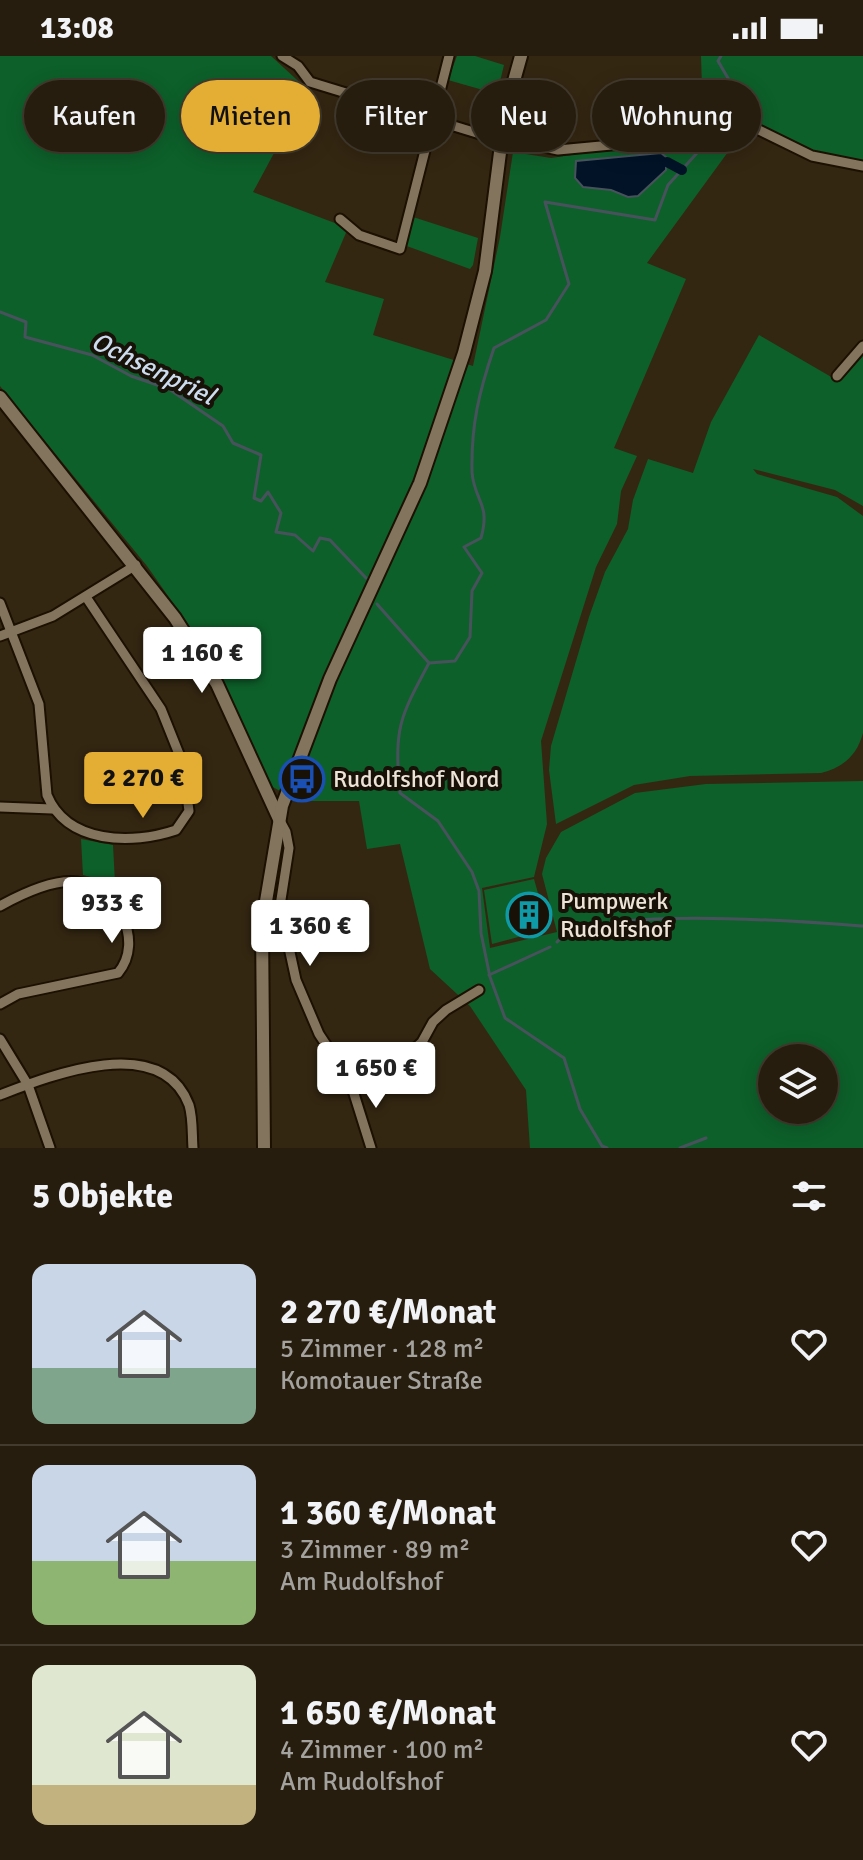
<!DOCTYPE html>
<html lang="de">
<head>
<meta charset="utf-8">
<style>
  :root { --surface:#271d0e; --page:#2f2617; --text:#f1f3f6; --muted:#a4a29e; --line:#433b2e; --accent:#e4ae35 }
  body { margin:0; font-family:Signika,sans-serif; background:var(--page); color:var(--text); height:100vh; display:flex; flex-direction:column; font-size:30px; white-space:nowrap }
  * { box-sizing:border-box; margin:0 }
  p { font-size:26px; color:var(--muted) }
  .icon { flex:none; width:44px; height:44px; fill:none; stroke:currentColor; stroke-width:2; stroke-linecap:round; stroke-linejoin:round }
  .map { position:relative; height:1092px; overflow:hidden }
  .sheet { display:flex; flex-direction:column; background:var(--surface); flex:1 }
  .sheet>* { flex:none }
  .guide { position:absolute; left:24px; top:24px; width:816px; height:72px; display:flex; gap:16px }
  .controls { position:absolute; left:758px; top:988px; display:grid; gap:16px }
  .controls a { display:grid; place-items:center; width:80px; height:80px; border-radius:50%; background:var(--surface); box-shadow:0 4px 20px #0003,0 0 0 2px var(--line); font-size:40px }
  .price { position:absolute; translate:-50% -68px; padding:0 18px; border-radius:8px; background:#fff; color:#222; font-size:26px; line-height:52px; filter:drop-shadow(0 2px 4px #0008) }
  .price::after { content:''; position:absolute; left:50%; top:48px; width:24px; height:18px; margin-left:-12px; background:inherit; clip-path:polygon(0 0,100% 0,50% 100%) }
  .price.selected { background:var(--accent); color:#111 }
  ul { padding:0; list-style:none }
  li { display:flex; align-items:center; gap:24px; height:200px; padding:0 32px }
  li+li { border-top:2px solid var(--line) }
  li span { display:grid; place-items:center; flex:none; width:224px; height:160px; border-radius:16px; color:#555 }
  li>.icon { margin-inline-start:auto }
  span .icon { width:96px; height:96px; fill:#fffc; stroke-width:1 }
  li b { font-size:34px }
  h2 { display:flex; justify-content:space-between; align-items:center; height:96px; padding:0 32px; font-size:34px }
  .pill { padding:0 28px; border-radius:36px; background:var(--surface); box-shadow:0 4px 20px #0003,0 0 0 2px var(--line); font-size:28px; line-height:72px }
  .pill.selected { background:var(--accent); color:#111 }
  .status { display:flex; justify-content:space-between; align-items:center; height:56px; padding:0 40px; background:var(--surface); direction:ltr }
  .status svg { height:22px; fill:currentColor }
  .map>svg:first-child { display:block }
  .green { fill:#0d602a; fill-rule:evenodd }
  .water { fill:#021328; stroke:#48525c; stroke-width:2 }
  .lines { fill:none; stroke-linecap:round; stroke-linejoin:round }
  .stream { stroke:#48525c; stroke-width:3 }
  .canal { stroke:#021328; stroke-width:10 }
  .street-casing { stroke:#1c1000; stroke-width:13 }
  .secondary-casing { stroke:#1c1000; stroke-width:16 }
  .street { stroke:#83745d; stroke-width:9 }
  .secondary { stroke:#83745d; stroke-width:12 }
  .labels { text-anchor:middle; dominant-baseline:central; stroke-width:8; stroke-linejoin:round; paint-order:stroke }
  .poi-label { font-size:24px; fill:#ede4d7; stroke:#171108; text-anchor:start }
  .water-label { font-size:26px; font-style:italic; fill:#ccdcee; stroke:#171108 }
</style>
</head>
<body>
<div class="status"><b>13:08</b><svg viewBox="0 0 49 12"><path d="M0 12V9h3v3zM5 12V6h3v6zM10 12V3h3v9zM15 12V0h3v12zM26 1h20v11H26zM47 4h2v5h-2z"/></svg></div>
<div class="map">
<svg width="863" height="1092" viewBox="0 0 863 1092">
  <rect width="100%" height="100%" fill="#342712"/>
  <!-- green -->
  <g class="green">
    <path d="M0 0H271L308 34 253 136 348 172 325 226 384 243 373 279 473 310 500 181 513 96 551 102 744 74 647 207 686 223 614 392 637 400 621 435 617 468 596 511 541 685 547 768 534 821 482 832 490 892 557 876 542 818 546 802 561 776 635 737 706 728 863 725V1092H530L526 1034 470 950 430 913 400 788 367 793 359 745H299L267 728 219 618 187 567 147 510 0 330ZM772 1002H824V1054H772Z"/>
    <polygon points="457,0 475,0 504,9 497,38 448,24"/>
    <polygon points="701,0 863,0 863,108 814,98 754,69 681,76 680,60 702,31"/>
    <polygon points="413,161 478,182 473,209 470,213 404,189"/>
    <path d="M759 279 833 322 842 323 863 298V450L835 434 753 413 757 418 837 441 863 460V677C857 699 844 711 821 717L690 720 634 729 556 768 549 714 551 690 589 561 605 516 628 473 633 444 648 403 693 417 711 366Z"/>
    <polygon points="81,783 113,789 115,827 83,819"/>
    <polygon points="534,823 548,873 492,888 484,834"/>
  </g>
  <!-- water -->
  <polygon class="water" points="661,97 666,101 666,114 638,140 628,141 611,134 583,131 575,122 576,105"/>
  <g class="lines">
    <!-- stream -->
    <g class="stream">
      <polyline points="0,256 26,266 25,281 92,299 131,320 169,333 223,370 233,387 261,399 254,442 261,445 268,436 281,457 276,476 295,479 313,495 320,482 330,484 366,522"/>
      <polyline points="377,548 429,607"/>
      <path d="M429 607 455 605 470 581 472 535 482 517 464 491 481 482C491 447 474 445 472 416 471 369 479 336 494 292L546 264 569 228 545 146 655 164 668 129 697 97 699 68 730 60 736 36 718 5 721 0"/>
      <path d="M429 607C399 663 394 672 400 737L438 765 472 816 479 835 481 877 490 921 505 962 564 1002 580 1053 602 1090 607 1092"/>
      <path d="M557 886C588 848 810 866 863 870"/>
      <polyline points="489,919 550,891"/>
      <polyline points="680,1092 706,1082"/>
    </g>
    <!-- canal -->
    <polyline class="canal" points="667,106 682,114"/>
    <!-- street casing -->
    <g class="street-casing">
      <g id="street">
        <polyline points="282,0 298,10 310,26 480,78 558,94 633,87 740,69 759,74 812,100 863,110"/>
        <polyline points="340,163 359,179 400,193 449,0"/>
        <polyline points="837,320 863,290"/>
        <path d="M0 547 39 648 47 739C67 788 132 789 176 774L189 755 183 708 161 653 86 541"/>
        <polyline points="0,580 53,560 136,509"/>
        <polyline points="0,751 52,753"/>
        <polyline points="279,763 286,776 289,792 280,850 296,924 319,978 350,1025 371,1092"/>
        <path d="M0 850C20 839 54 823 77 826 117 831 145 885 118 917L18 938 0 948"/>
        <polyline points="0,983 28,1029 50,1092"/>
        <polyline points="350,1025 392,1013 422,986 433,966 446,954 479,934"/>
        <path d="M0 1039C49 1020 161 975 189 1049 193 1062 192 1079 193 1092"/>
      </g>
    </g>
    <!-- secondary casing -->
    <g class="secondary-casing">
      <g id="secondary">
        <polyline points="0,341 175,562 217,628 279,763"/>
        <polyline points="264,1092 262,869 282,750 330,623 420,427 464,297 485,215 505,57 521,0"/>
      </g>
    </g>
    <!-- street -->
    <use href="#street" class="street"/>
    <!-- secondary -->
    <use href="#secondary" class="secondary"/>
  </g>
  <!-- icons -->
  <defs>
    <g id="bus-ring" transform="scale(2.3)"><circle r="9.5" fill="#171108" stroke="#1a4fb4" stroke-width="1.5"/><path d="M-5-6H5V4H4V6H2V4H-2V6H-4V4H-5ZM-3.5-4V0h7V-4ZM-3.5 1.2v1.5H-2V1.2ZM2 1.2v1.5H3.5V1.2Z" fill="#1a4fb4"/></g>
    <g id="building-ring" transform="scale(2.3)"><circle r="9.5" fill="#171108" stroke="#0f9aa8" stroke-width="1.5"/><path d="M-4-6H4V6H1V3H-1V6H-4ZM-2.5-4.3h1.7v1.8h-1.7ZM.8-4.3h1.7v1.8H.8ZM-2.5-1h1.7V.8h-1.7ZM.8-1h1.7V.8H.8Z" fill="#0f9aa8"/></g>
  </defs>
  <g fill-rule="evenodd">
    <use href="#bus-ring" x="302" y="723"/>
    <use href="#building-ring" x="529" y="859"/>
  </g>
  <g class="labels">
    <!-- poi labels -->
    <g class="poi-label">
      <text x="333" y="723">Rudolfshof Nord</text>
      <text x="560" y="845">Pumpwerk<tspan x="560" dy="28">Rudolfshof</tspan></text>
    </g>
    <!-- water labels -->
    <g class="water-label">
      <text transform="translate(153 313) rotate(26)">Ochsenpriel</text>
    </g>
  </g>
</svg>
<div class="controls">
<a><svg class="icon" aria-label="layers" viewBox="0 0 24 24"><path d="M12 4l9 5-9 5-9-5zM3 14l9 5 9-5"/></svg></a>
</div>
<b class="price" style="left:202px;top:639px">1 160 €</b>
<b class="price selected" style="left:143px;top:764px">2 270 €</b>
<b class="price" style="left:112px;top:889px">933 €</b>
<b class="price" style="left:310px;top:912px">1 360 €</b>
<b class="price" style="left:376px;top:1054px">1 650 €</b>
<div class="guide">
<a class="pill">Kaufen</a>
<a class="pill selected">Mieten</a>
<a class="pill">Filter</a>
<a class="pill">Neu</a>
<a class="pill">Wohnung</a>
</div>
</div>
<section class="sheet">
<h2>5 Objekte<svg class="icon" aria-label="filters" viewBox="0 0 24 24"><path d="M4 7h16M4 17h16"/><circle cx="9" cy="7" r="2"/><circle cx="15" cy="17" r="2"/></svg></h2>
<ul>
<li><span style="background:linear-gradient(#c9d6e8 65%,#7fa58c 0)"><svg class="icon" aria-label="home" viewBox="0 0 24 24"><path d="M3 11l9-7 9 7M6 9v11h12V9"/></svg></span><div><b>2 270 €/Monat</b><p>5 Zimmer · 128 m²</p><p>Komotauer Straße</p></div><svg class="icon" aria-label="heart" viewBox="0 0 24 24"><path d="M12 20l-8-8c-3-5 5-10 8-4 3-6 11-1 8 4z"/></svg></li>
<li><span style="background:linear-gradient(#c9d6e8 60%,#8fb573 0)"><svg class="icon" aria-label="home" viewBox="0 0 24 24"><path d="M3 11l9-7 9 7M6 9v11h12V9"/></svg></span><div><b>1 360 €/Monat</b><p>3 Zimmer · 89 m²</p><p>Am Rudolfshof</p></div><svg class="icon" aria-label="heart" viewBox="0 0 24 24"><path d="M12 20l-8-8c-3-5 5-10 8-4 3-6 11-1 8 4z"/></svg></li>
<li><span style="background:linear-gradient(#dfe7d0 75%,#c2b280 0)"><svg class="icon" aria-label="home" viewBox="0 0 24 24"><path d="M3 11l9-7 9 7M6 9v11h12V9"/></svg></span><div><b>1 650 €/Monat</b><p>4 Zimmer · 100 m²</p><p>Am Rudolfshof</p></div><svg class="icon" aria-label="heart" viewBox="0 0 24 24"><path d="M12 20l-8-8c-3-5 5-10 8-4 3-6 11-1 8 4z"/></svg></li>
</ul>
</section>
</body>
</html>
